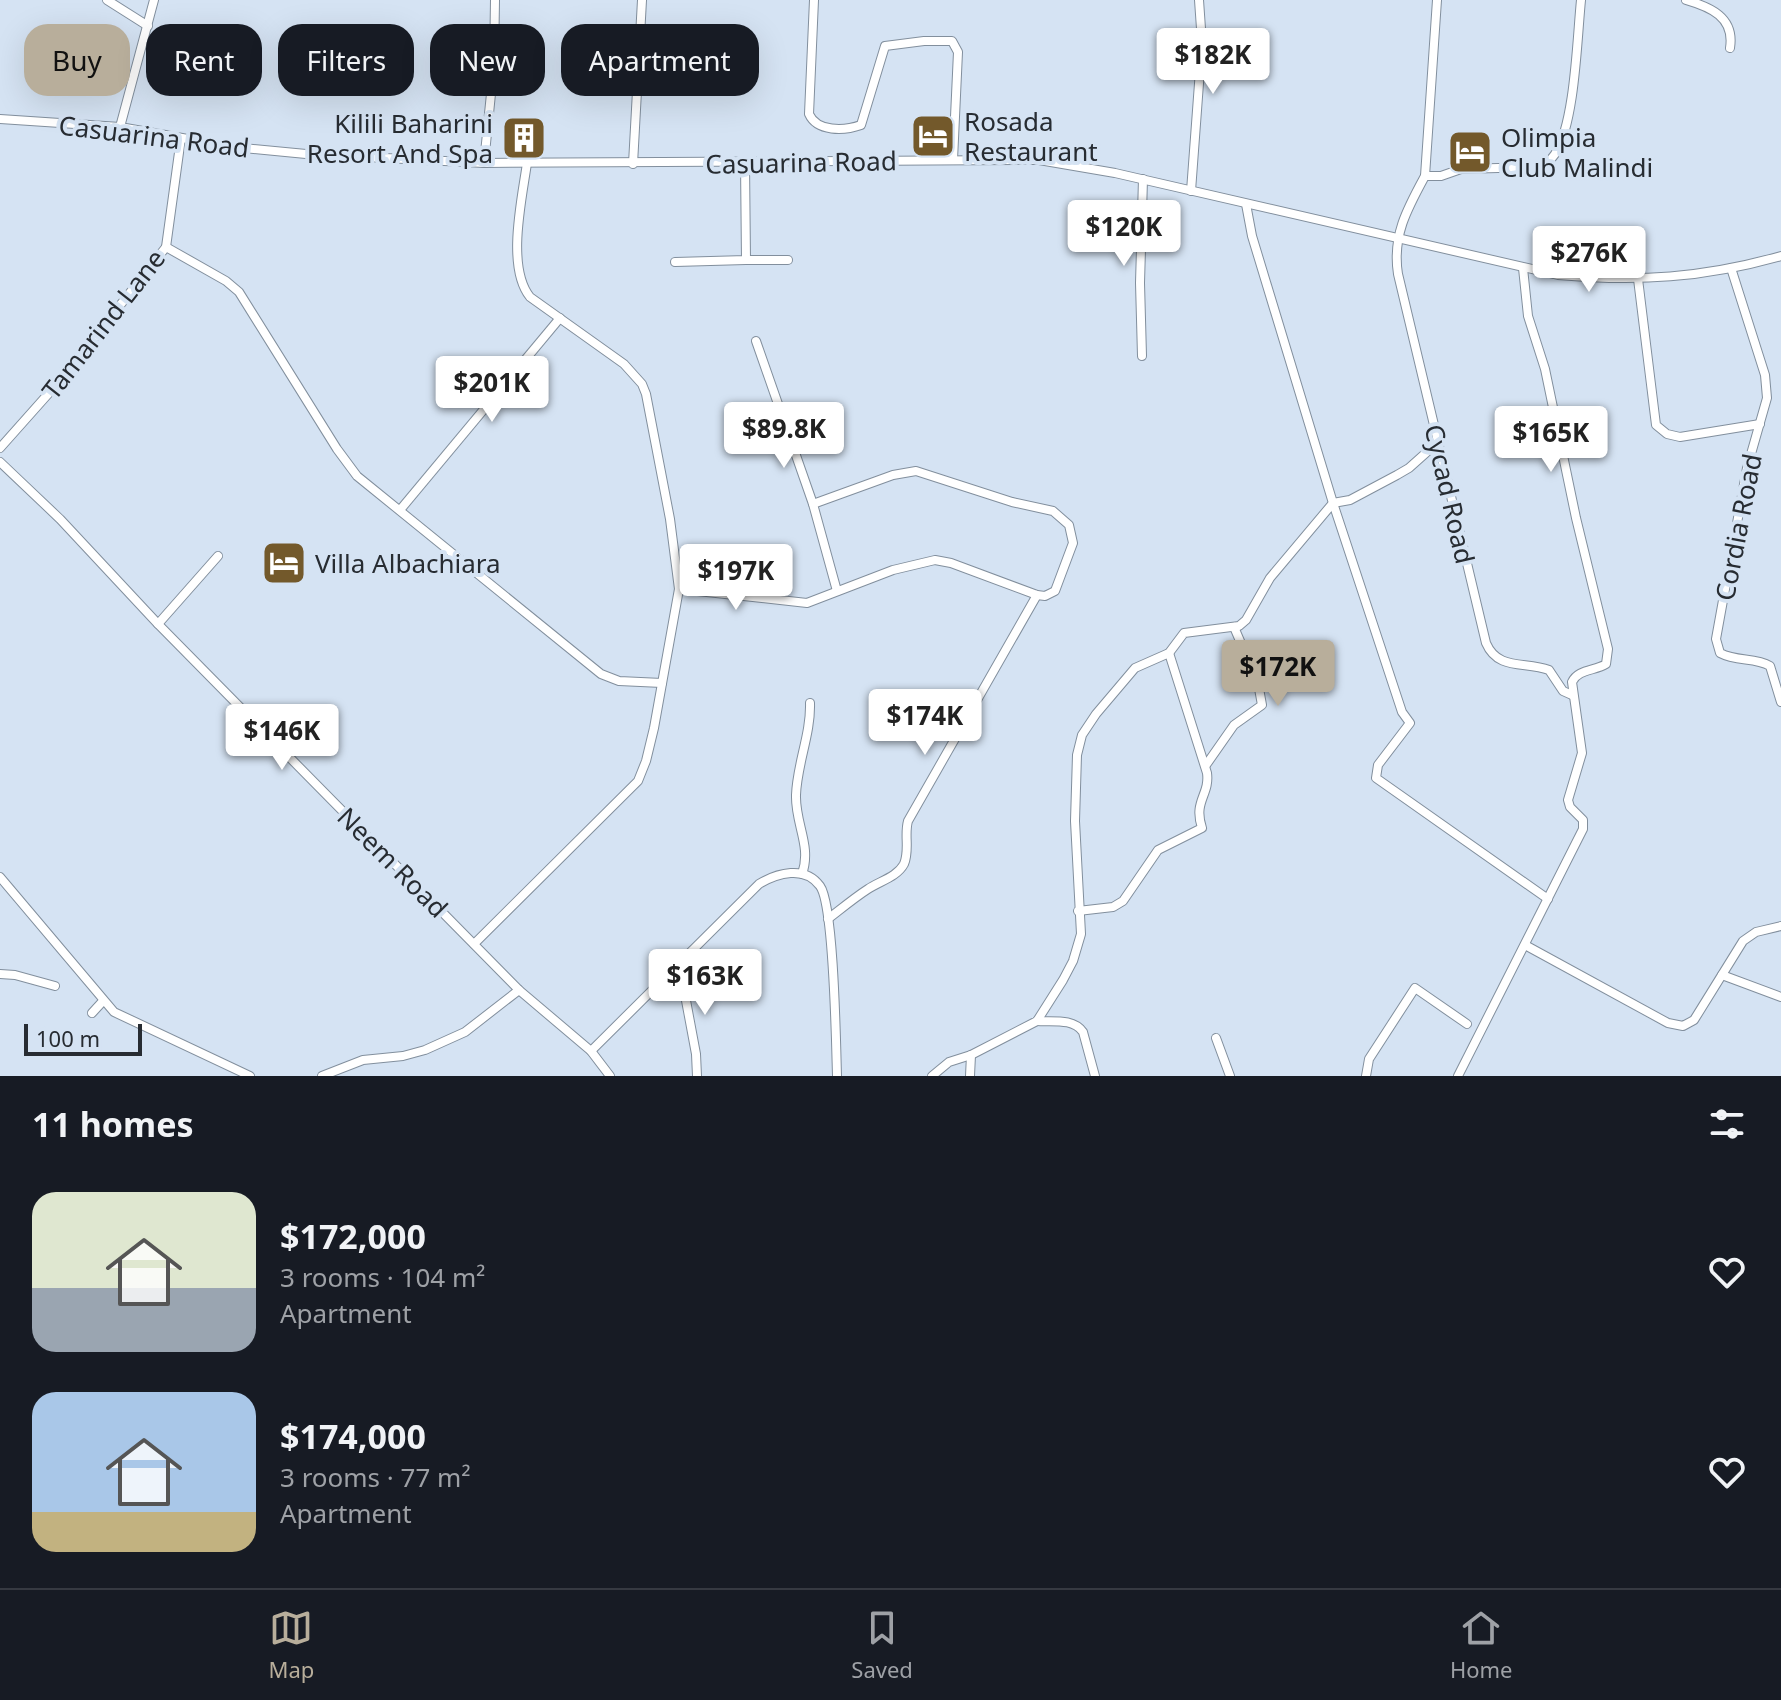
<!DOCTYPE html>
<html lang="en">
<head>
<meta charset="utf-8">
<style>
  :root { --surface:#171b24; --page:#20242c; --text:#f1f3f6; --muted:#9ea1a6; --line:#363941; --accent:#b8ae9b }
  body { margin:0; font-family:"Noto Sans",sans-serif; background:var(--page); color:var(--text); height:100vh; display:flex; flex-direction:column; font-size:30px; white-space:nowrap }
  * { box-sizing:border-box; margin:0 }
  p { font-size:26px; color:var(--muted) }
  .icon { flex:none; width:44px; height:44px; fill:none; stroke:currentColor; stroke-width:2; stroke-linecap:round; stroke-linejoin:round }
  .map { position:relative; height:1076px; overflow:hidden }
  .panel { display:flex; flex-direction:column; background:var(--surface); flex:1 }
  .panel>* { flex:none }
  .top-card { position:absolute; left:24px; top:24px; width:800px; height:72px; display:flex; gap:16px }
  .scale { position:absolute; left:24px; bottom:20px; width:118px; box-sizing:border-box; padding-left:8px; border:4px solid #272c32; border-top:0; font-size:22px; line-height:28px; white-space:nowrap; color:#272c32; -webkit-text-stroke:6px #d5e3f3; paint-order:stroke }
  .price { position:absolute; translate:-50% -68px; padding:0 18px; border-radius:8px; background:#fff; color:#222; font-size:26px; line-height:52px; filter:drop-shadow(0 2px 4px #0008) }
  .price::after { content:''; position:absolute; left:50%; top:48px; width:24px; height:18px; margin-left:-12px; background:inherit; clip-path:polygon(0 0,100% 0,50% 100%) }
  .price.active { background:var(--accent); color:#111 }
  ul { padding:0; list-style:none }
  li { display:flex; align-items:center; gap:24px; height:200px; padding:0 32px }
  li span { display:grid; place-items:center; flex:none; width:224px; height:160px; border-radius:24px; color:#555 }
  li>.icon { margin-inline-start:auto }
  span .icon { width:96px; height:96px; fill:#fffc; stroke-width:1 }
  li b { font-size:34px }
  h2 { display:flex; justify-content:space-between; align-items:center; height:96px; padding:0 32px; font-size:34px }
  .pill { padding:0 28px; border-radius:24px; background:var(--surface); box-shadow:0 8px 32px #0002; font-size:28px; line-height:72px }
  .pill.active { background:var(--accent); color:#111 }
  .dock { display:flex; justify-content:space-around; align-items:center; height:112px; border-top:2px solid var(--line); background:var(--surface); font-size:22px; color:var(--muted) }
  .dock a { display:grid; justify-items:center; gap:4px }
  .dock .active { color:var(--accent) }
  .map>svg:first-child { display:block }
  .lines { fill:none; stroke-linecap:round; stroke-linejoin:round }
  .minor-casing { stroke:#828f9d; stroke-width:10 }
  .minor { stroke:#fff; stroke-width:8 }
  .labels { text-anchor:middle; dominant-baseline:central; stroke-width:8; stroke-linejoin:round; paint-order:stroke }
  .poi-label { font-size:26px; fill:#272c32; stroke:#d5e3f3; text-anchor:start }
  .street-label { font-size:26px; fill:#272c32; stroke:#d5e3f3 }
</style>
</head>
<body>
<div class="map">
<svg width="1781" height="1076" viewBox="0 0 1781 1076">
  <rect width="100%" height="100%" fill="#d5e3f3"/>
  <g class="lines">
    <!-- minor casing -->
    <g class="minor-casing">
      <g id="minor">
        <polyline points="107,0 148,26"/>
        <path d="M814 0 809 114C817 132 844 131 861 125L885 46 924 41H952L958 52 953 160"/>
        <path d="M1686 0C1710 7 1735 17 1730 48"/>
        <path d="M0 119 120 127 233 147 306 154 484 163 1039 160 1115 173 1558 275C1638 282 1703 278 1781 256"/>
        <polyline points="120,127 154,0"/>
        <polyline points="484,163 494,64 495,0"/>
        <polyline points="633,164 642,0"/>
        <polyline points="1425,176 1437,0"/>
        <polyline points="1191,191 1202,43 1199,0"/>
        <polyline points="1246,204 1252,236 1333,503 1402,712 1410,723 1378,765 1376,778 1548,899"/>
        <polyline points="166,247 226,281 239,292 337,449 357,476 601,674 619,681 662,683"/>
        <polyline points="746,260 788,260"/>
        <polyline points="675,262 746,260 745,163"/>
        <path d="M1731 268 1765 375 1767 398 1747 468 1716 639 1720 653C1737 662 1755 657 1770 666L1781 702"/>
        <polyline points="1638,279 1656,425 1667,434 1680,437 1760,424"/>
        <polyline points="756,341 813,504 837,591"/>
        <polyline points="1142,356 1140,283 1143,179"/>
        <polyline points="0,448 65,375 166,247 181,138"/>
        <polyline points="0,462 60,519 158,624 519,990 591,1051 610,1076"/>
        <polyline points="400,510 560,318"/>
        <polyline points="679,589 807,603 893,570 935,560 951,563 1037,595 1045,596 1055,591 1073,543 1069,525 1053,511 1012,502 916,471 893,475 813,504"/>
        <polyline points="158,624 218,556"/>
        <path d="M1572 695 1563 691 1549 670C1525 661 1498 671 1486 643L1398 274C1392 236 1407 209 1425 176H1441L1461 169 1534 167C1543 166 1550 162 1555 154 1575 123 1577 39 1581 0"/>
        <polyline points="1206,765 1234,725 1262,705 1258,683 1234,627"/>
        <path d="M802 874C812 846 795 824 796 795 797 764 811 734 810 703"/>
        <polyline points="0,877 114,1012 250,1076"/>
        <path d="M1078 911 1113 907 1123 901 1158 850 1202 828C1193 801 1210 795 1207 773L1169 653"/>
        <path d="M828 919C841 909 854 898 868 889 880 881 897 877 904 864 910 850 904 835 908 821L1037 595"/>
        <path d="M474 944 638 781 646 761 654 728 679 589 670 519 646 394 642 384 624 364 530 297C506 267 522 199 527 163"/>
        <polyline points="1525,945 1668,1023 1683,1026 1694,1020 1743,941 1756,932 1781,926"/>
        <polyline points="679,963 696,1054 697,1076"/>
        <polyline points="0,974 15,975 55,986"/>
        <polyline points="1722,975 1781,997"/>
        <polyline points="92,1013 103,1001"/>
        <path d="M1037 1021C1053 1022 1073 1018 1083 1032L1095 1076"/>
        <polyline points="1216,1038 1230,1076"/>
        <path d="M591 1051 759 884C777 873 805 865 820 886 834 905 836 1044 837 1076"/>
        <polyline points="322,1076 363,1060 403,1056 425,1050 465,1032 519,990"/>
        <polyline points="932,1076 949,1062 971,1055 1037,1021 1063,980 1073,961 1081,934 1075,821 1077,755 1082,735 1096,714 1135,668 1169,653 1184,633 1239,626 1246,620 1270,578 1333,503 1350,500 1397,475 1409,468 1437,443"/>
        <polyline points="970,1076 971,1055"/>
        <polyline points="1366,1076 1369,1059 1415,988 1467,1024"/>
        <path d="M1458 1076 1583 829V820L1570 807 1568 800 1582 753 1572 682C1578 669 1595 671 1606 664L1608 649 1576 518 1545 369 1528 316 1523 268"/>
      </g>
    </g>
    <!-- minor -->
    <use href="#minor" class="minor"/>
  </g>
  <!-- icons -->
  <defs>
    <g id="hotel-square" transform="scale(2.3)"><rect x="-9" y="-9" width="18" height="18" rx="4" fill="#73592b" stroke="#d5e3f3"/><path d="M-6-4.5h1.5V1H6V5H4.5V3h-9V5H-6ZM-4 0a1.8 1.8 0 1 1 3.6 0ZM.5 0V-2.5h3Q6-2.5 6 0Z" fill="#fff"/></g>
    <g id="building-square" transform="scale(2.3)"><rect x="-9" y="-9" width="18" height="18" rx="4" fill="#73592b" stroke="#d5e3f3"/><path d="M-4-6H4V6H1V3H-1V6H-4ZM-2.5-4.3h1.7v1.8h-1.7ZM.8-4.3h1.7v1.8H.8ZM-2.5-1h1.7V.8h-1.7ZM.8-1h1.7V.8H.8Z" fill="#fff"/></g>
  </defs>
  <g fill-rule="evenodd">
    <use href="#hotel-square" x="933" y="136"/>
    <use href="#building-square" x="524" y="138"/>
    <use href="#hotel-square" x="1470" y="152"/>
    <use href="#hotel-square" x="284" y="563"/>
  </g>
  <g class="labels">
    <!-- poi labels -->
    <g class="poi-label">
      <text x="964" y="121">Rosada<tspan x="964" dy="30">Restaurant</tspan></text>
      <text x="493" y="123" text-anchor="end">Kilili Baharini<tspan x="493" dy="30">Resort And Spa</tspan></text>
      <text x="1501" y="137">Olimpia<tspan x="1501" dy="30">Club Malindi</tspan></text>
      <text x="315" y="563">Villa Albachiara</text>
    </g>
    <!-- street labels -->
    <g class="street-label">
      <text transform="translate(154 136) rotate(7)">Casuarina Road</text>
      <text transform="translate(801 162) rotate(-1)">Casuarina Road</text>
      <text transform="translate(103 324) rotate(-52)">Tamarind Lane</text>
      <text transform="translate(1450 494) rotate(77)">Cycad Road</text>
      <text transform="translate(1738 527) rotate(-79)">Cordia Road</text>
      <text transform="translate(393 862) rotate(45)">Neem Road</text>
    </g>
  </g>
</svg>
<div class="scale">100 m</div>
<b class="price" style="left:1213px;top:96px">$182K</b>
<b class="price" style="left:1124px;top:268px">$120K</b>
<b class="price" style="left:1589px;top:294px">$276K</b>
<b class="price" style="left:492px;top:424px">$201K</b>
<b class="price" style="left:784px;top:470px">$89.8K</b>
<b class="price" style="left:1551px;top:474px">$165K</b>
<b class="price" style="left:736px;top:612px">$197K</b>
<b class="price active" style="left:1278px;top:708px">$172K</b>
<b class="price" style="left:925px;top:757px">$174K</b>
<b class="price" style="left:282px;top:772px">$146K</b>
<b class="price" style="left:705px;top:1017px">$163K</b>
<div class="top-card">
<a class="pill active">Buy</a>
<a class="pill">Rent</a>
<a class="pill">Filters</a>
<a class="pill">New</a>
<a class="pill">Apartment</a>
</div>
</div>
<section class="panel">
<h2>11 homes<svg class="icon" aria-label="filters" viewBox="0 0 24 24"><path d="M4 7h16M4 17h16"/><circle cx="9" cy="7" r="2"/><circle cx="15" cy="17" r="2"/></svg></h2>
<ul>
<li><span style="background:linear-gradient(#dfe7d0 60%,#9aa5b1 0)"><svg class="icon" aria-label="home" viewBox="0 0 24 24"><path d="M3 11l9-7 9 7M6 9v11h12V9"/></svg></span><div><b>$172,000</b><p>3 rooms · 104 m²</p><p>Apartment</p></div><svg class="icon" aria-label="heart" viewBox="0 0 24 24"><path d="M12 20l-8-8c-3-5 5-10 8-4 3-6 11-1 8 4z"/></svg></li>
<li><span style="background:linear-gradient(#a9c7e8 75%,#c2b280 0)"><svg class="icon" aria-label="home" viewBox="0 0 24 24"><path d="M3 11l9-7 9 7M6 9v11h12V9"/></svg></span><div><b>$174,000</b><p>3 rooms · 77 m²</p><p>Apartment</p></div><svg class="icon" aria-label="heart" viewBox="0 0 24 24"><path d="M12 20l-8-8c-3-5 5-10 8-4 3-6 11-1 8 4z"/></svg></li>
</ul>
</section>
<nav class="dock">
<a class="active"><svg class="icon" aria-label="map" viewBox="0 0 24 24"><path d="M3 6l6-2 6 2 6-2v14l-6 2-6-2-6 2zM9 4v14M15 6v14"/></svg>Map</a>
<a><svg class="icon" aria-label="saved" viewBox="0 0 24 24"><path d="M7 4h10v16l-5-4-5 4z"/></svg>Saved</a>
<a><svg class="icon" aria-label="home" viewBox="0 0 24 24"><path d="M3 11l9-7 9 7M6 9v11h12V9"/></svg>Home</a>
</nav>
</body>
</html>
